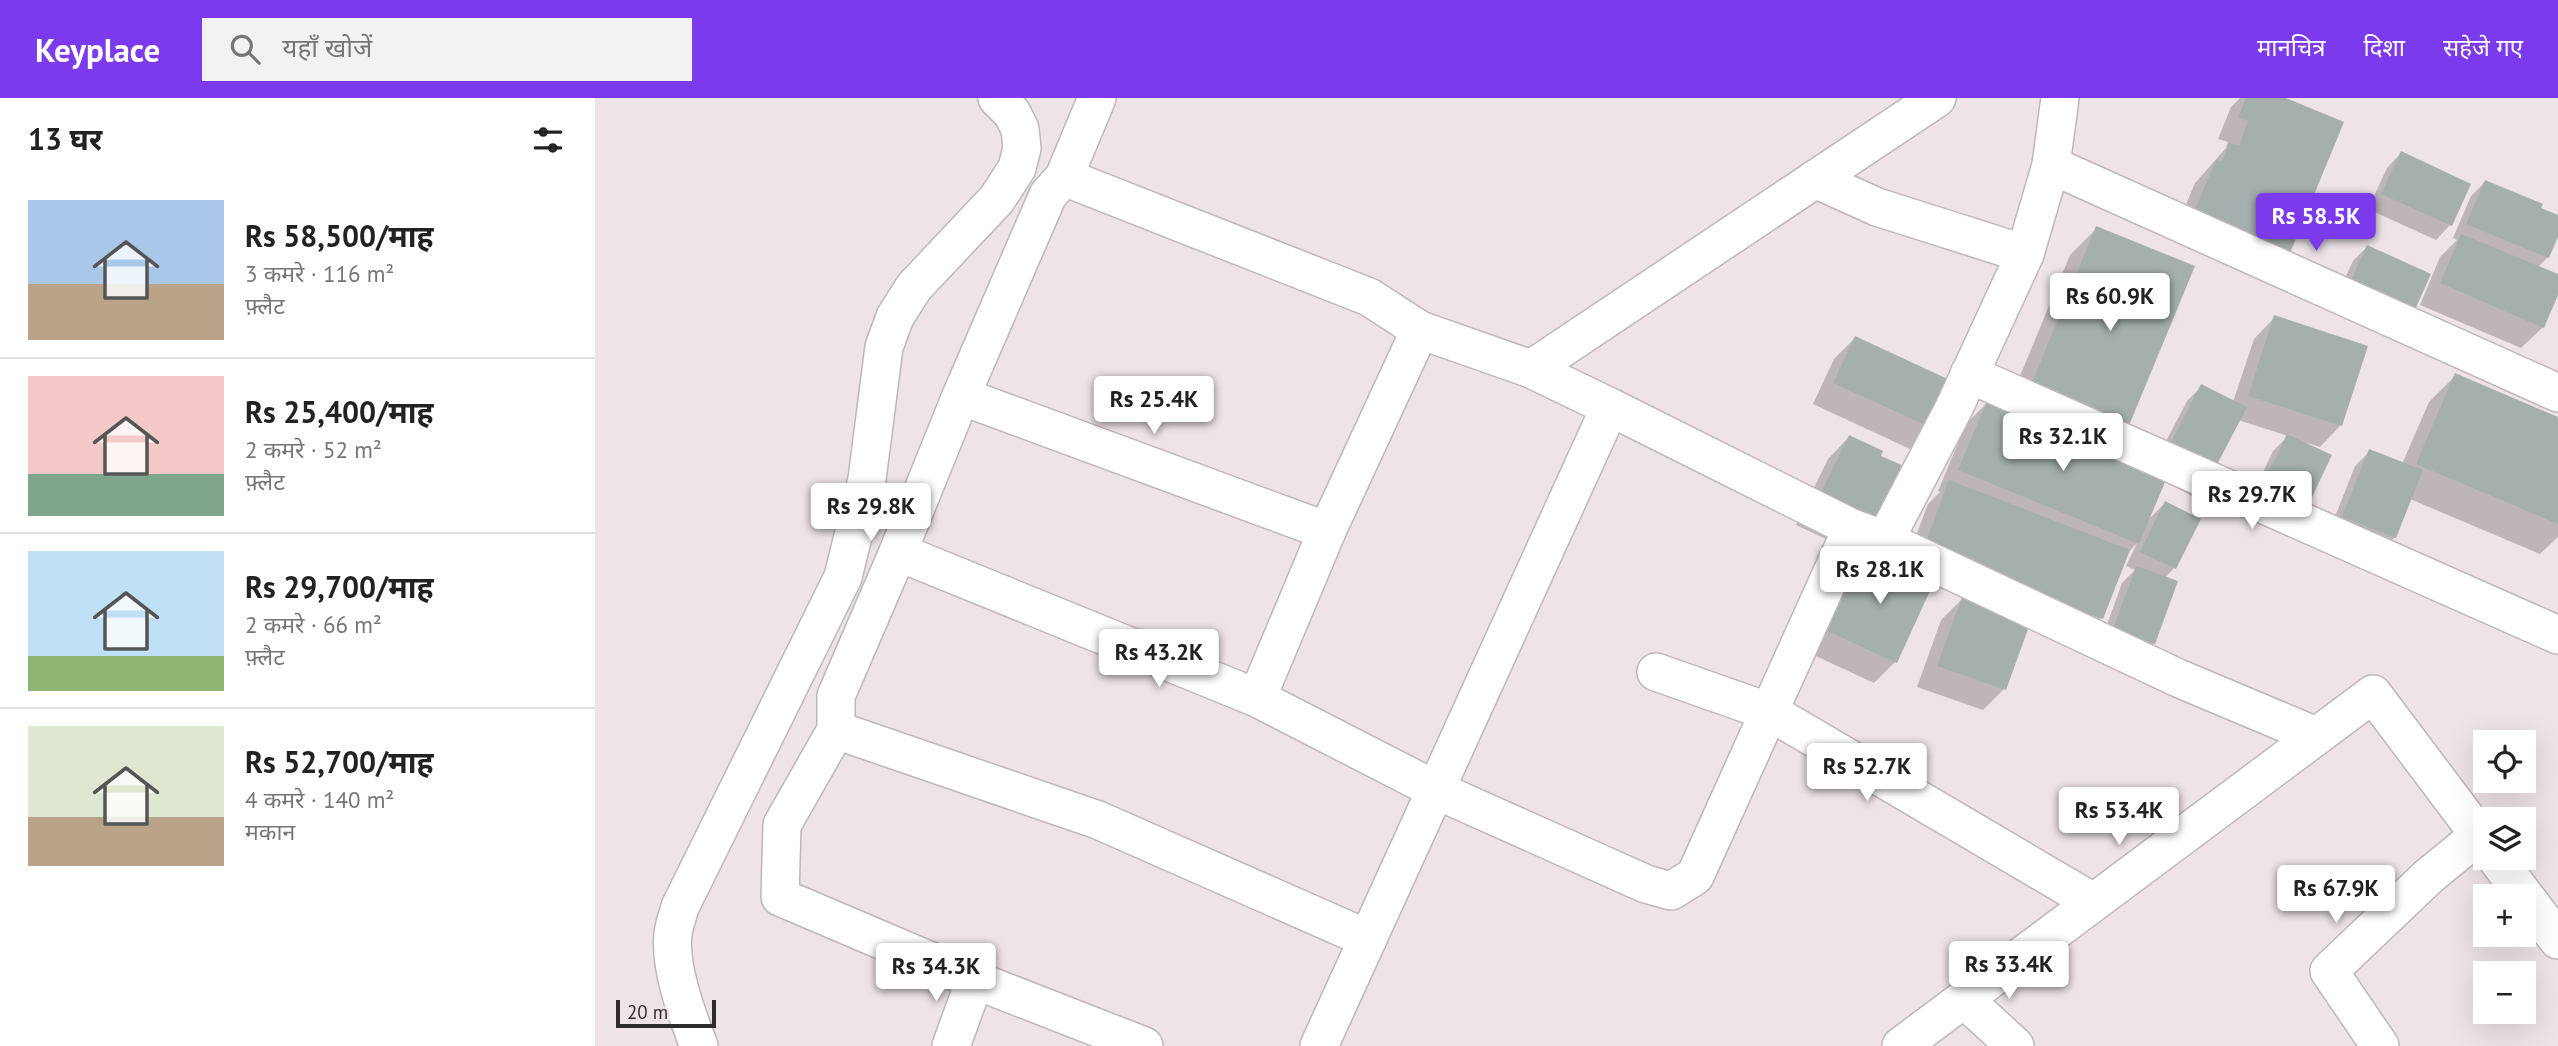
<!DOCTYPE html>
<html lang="hi">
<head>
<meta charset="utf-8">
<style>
  :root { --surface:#fff; --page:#f2f2f2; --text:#222; --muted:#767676; --line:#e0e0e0; --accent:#7c3aed }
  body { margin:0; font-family:"PT Sans","Noto Sans Devanagari",sans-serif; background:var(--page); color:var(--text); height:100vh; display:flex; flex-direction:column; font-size:26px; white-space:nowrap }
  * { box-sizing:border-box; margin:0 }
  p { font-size:23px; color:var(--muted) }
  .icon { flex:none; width:38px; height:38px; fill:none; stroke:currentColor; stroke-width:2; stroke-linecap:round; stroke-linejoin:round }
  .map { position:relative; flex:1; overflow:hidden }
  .sheet { display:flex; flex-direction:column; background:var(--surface); width:595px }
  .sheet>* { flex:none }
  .tools { position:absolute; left:1878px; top:632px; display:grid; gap:14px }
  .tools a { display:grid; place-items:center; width:63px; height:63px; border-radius:0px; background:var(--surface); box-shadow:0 7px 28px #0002; font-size:35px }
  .scale { position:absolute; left:21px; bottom:18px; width:100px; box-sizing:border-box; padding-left:7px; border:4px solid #2e2b2d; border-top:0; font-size:19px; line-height:24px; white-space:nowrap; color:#2e2b2d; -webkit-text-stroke:5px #ede3e8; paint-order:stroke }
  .price { position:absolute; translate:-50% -60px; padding:0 16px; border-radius:7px; background:#fff; color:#222; font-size:23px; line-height:46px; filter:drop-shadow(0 2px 4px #0008) }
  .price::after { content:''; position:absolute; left:50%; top:42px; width:21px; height:16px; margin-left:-10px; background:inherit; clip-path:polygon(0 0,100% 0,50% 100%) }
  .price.active { background:var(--accent); color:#fff }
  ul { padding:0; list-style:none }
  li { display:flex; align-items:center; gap:21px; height:175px; padding:0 28px }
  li+li { border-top:2px solid var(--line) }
  li span { display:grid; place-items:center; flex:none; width:196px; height:140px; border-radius:0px; color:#555 }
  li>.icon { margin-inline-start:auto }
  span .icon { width:84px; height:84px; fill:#fffc; stroke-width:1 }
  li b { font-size:30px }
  h2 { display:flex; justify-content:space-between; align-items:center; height:84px; padding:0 28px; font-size:30px }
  header { display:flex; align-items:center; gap:42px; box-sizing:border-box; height:98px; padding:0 35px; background:var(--accent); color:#fff }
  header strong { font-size:33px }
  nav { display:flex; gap:38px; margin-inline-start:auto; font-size:24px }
  .search { width:490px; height:63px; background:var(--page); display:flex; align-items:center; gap:18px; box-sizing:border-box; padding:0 24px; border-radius:0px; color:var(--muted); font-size:26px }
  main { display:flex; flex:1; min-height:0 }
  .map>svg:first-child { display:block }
  .shadow { fill:#0003 }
  .building { fill:#a5b0ae }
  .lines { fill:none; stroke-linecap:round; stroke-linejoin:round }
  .minor-casing { stroke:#bfb6bb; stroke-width:40 }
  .minor { stroke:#fff; stroke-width:37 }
</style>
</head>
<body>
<header>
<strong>Keyplace</strong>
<div class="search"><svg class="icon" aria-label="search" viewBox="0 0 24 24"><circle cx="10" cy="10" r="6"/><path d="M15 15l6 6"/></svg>यहाँ खोजें</div>
<nav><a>मानचित्र</a><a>दिशा</a><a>सहेजे गए</a></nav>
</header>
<main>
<section class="sheet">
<h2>13 घर<svg class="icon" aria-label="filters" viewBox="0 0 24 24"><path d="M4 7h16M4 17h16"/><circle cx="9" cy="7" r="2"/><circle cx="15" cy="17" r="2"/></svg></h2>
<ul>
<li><span style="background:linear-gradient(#a9c7e8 60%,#b9a48a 0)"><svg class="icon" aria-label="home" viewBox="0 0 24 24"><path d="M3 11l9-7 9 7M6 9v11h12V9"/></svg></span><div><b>Rs 58,500/माह</b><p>3 कमरे · 116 m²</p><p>फ़्लैट</p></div></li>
<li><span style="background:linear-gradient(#f6c9c9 70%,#7fa58c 0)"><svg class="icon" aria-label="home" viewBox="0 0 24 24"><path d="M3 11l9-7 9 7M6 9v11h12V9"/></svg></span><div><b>Rs 25,400/माह</b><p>2 कमरे · 52 m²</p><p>फ़्लैट</p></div></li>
<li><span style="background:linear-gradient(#bfe0f5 75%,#8fb573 0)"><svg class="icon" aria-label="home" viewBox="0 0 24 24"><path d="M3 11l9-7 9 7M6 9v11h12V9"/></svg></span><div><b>Rs 29,700/माह</b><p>2 कमरे · 66 m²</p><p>फ़्लैट</p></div></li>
<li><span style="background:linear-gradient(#dfe7d0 65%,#b9a48a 0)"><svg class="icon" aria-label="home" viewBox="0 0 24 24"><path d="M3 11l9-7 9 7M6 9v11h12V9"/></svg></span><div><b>Rs 52,700/माह</b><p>4 कमरे · 140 m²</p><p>मकान</p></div></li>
</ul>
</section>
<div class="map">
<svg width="1963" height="948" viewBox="0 0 1963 948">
  <rect width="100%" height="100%" fill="#ede3e8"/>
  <!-- shadow -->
  <g class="shadow">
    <polygon points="1645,0 1687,0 1671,180 1576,142 1600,85 1631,50 1633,44 1623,41 1636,9"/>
    <polygon points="1806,55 1874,87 1855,127 1841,142 1773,111 1792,70"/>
    <polygon points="1890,84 1943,111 1963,117 1963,135 1953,159 1942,170 1963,178 1963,193 1948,229 1926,250 1825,207 1845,159 1862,142 1858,140 1876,98"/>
    <polygon points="1502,130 1526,341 1556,372 1592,303 1607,288 1638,304 1659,241 1680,219 1746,327 1725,349 1712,345 1651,410 1678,353 1693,338 1643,322 1612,383 1597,398 1568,383 1551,424 1570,405 1604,421 1579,470 1570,480 1581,484 1559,546 1544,560 1505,546 1527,485 1540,472 1531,468 1542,445 1531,457 1506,520 1485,541 1435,522 1409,591 1388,612 1322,589 1346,522 1367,501 1419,519 1337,484 1300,564 1279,585 1210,553 1265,457 1201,427 1233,361 1254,339 1284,359 1308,472 1333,406 1345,394 1343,393 1371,326 1392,305 1411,312 1475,157"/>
    <polygon points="1772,149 1812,224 1736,210 1758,163"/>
    <polygon points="1260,240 1336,329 1315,351 1218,306 1239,261"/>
    <polygon points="1861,277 1963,320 1963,439 1945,456 1815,401 1800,439 1785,454 1734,434 1760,368 1775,353 1807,366 1834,304"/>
  </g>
  <!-- building -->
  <g class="building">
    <polygon points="1651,0 1691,0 1749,24 1693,160 1596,121 1621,62 1627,64 1634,44 1644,48 1653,23 1643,19"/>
    <polygon points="1806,53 1876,86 1857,128 1786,96"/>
    <polygon points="1890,82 1948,106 1946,110 1963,117 1963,139 1954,160 1871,126"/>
    <polygon points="1501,128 1600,168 1528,342 1430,302"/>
    <polygon points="1866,136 1963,176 1963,197 1949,230 1845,185"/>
    <polygon points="1772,147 1836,176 1814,225 1750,195"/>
    <polygon points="1679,217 1773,248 1747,328 1653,298"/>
    <polygon points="1260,238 1359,284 1337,330 1238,285"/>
    <polygon points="1860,275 1963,319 1963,426 1821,366"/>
    <polygon points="1606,286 1652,309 1613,384 1567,362"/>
    <polygon points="1392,303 1573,377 1544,446 1363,372"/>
    <polygon points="1692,336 1737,357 1709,416 1664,395"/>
    <polygon points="1254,337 1288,353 1286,358 1318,372 1287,436 1221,405"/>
    <polygon points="1774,351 1828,372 1801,440 1747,419"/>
    <polygon points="1354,382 1535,452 1508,521 1328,451"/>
    <polygon points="1570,403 1606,421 1581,471 1545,454"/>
    <polygon points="1267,451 1339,484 1302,565 1230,532"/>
    <polygon points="1541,468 1583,483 1560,546 1518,531"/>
    <polygon points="1367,499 1436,523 1411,592 1342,568"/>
  </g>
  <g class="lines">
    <!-- minor casing -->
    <g class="minor-casing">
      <g id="minor">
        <polyline points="502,0 469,79 453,97 366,298 303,454 241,598 241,632 187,727 185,799 380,882 549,948"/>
        <polyline points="1465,0 1456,67 1430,156 1359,310 1290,442 1583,580 1721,638"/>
        <polyline points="1456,67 1963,295"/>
        <polyline points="469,79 774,199 825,232 936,271"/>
        <polyline points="1220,81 1282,109 1430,156"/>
        <polyline points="1374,276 1963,537"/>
        <polyline points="366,298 732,433"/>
        <polyline points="1015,309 1257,430"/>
        <polyline points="303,454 662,600 841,692 1051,786 1076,793 1100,778 1257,430 1290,442"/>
        <polyline points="1061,574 1175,614 1498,804"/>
        <polyline points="662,600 732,433 825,232"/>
        <polyline points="241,632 503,722 773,841"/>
        <polyline points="1901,760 1963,842"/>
        <polyline points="1369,901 1420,948"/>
        <path d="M104 948C92 917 74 869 78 836 79 827 83 817 85 809L248 479 272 381 289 249 300 219 319 189 402 101 422 70 427 50 425 31 417 15 402 0"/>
        <polyline points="356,948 380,882"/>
        <polyline points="724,948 1015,309 936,271 1342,0"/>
        <polyline points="1306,948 1778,596 1890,745"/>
        <polyline points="1785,948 1734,873 1834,778 1884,737"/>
      </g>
    </g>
    <!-- minor -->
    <use href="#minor" class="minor"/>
  </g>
</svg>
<div class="tools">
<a><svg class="icon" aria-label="locate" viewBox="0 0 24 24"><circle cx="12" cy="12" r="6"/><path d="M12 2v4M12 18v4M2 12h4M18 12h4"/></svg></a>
<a><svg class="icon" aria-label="layers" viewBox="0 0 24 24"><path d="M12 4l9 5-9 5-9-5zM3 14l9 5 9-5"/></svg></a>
<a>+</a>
<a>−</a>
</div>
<div class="scale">20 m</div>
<b class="price active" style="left:1721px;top:155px">Rs 58.5K</b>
<b class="price" style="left:1515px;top:235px">Rs 60.9K</b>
<b class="price" style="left:559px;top:338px">Rs 25.4K</b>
<b class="price" style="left:1468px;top:375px">Rs 32.1K</b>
<b class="price" style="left:1657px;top:433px">Rs 29.7K</b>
<b class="price" style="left:276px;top:445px">Rs 29.8K</b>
<b class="price" style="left:1285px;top:508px">Rs 28.1K</b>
<b class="price" style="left:564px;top:591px">Rs 43.2K</b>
<b class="price" style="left:1272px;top:705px">Rs 52.7K</b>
<b class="price" style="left:1524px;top:749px">Rs 53.4K</b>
<b class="price" style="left:1741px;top:827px">Rs 67.9K</b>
<b class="price" style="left:1414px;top:903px">Rs 33.4K</b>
<b class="price" style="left:341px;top:905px">Rs 34.3K</b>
</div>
</main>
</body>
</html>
